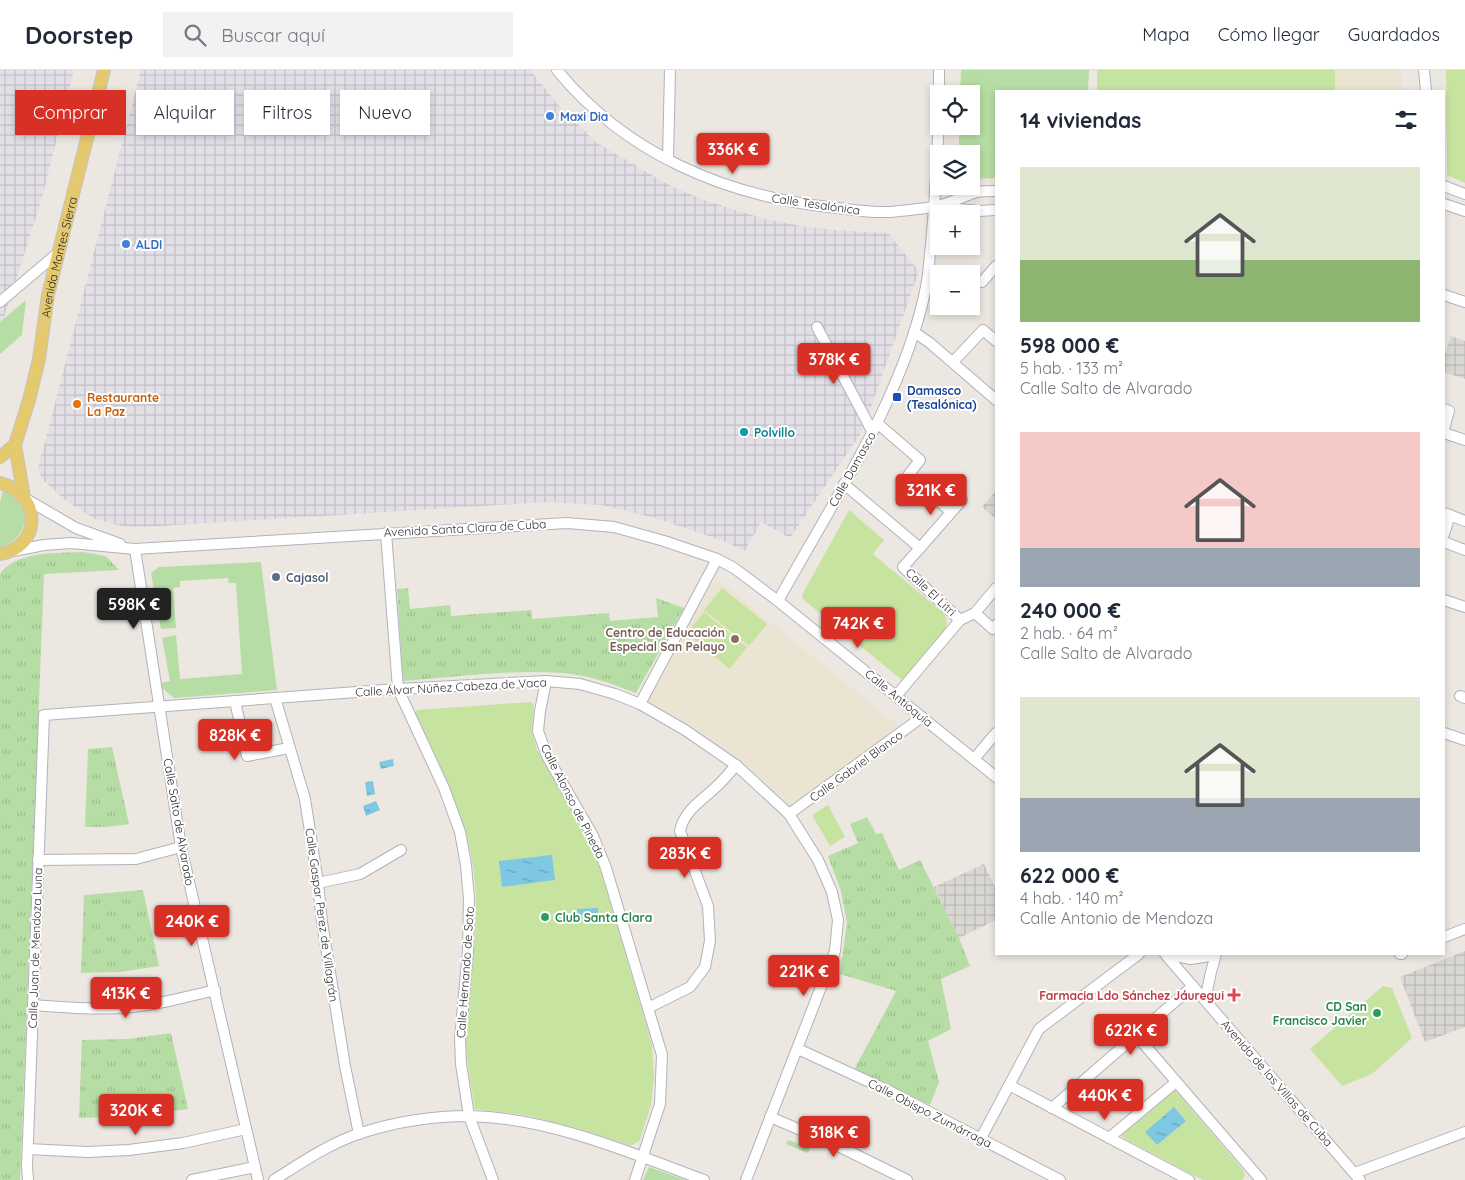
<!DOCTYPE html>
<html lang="es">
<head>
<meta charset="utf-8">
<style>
  :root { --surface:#fff; --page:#f2f2f3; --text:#1f2937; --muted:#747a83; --line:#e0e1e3; --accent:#d93025 }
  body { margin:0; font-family:Quicksand,sans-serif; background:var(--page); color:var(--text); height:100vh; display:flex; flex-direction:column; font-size:19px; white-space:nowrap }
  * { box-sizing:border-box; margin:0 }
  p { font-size:16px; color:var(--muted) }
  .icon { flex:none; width:28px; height:28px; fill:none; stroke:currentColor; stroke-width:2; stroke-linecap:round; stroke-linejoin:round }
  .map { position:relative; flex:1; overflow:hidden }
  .details { position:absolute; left:995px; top:20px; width:450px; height:865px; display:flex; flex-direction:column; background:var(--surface); border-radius:0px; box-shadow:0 2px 8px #0003 }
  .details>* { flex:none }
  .hud { position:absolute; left:15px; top:20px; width:475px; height:45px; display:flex; gap:10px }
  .buttons { position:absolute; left:930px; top:15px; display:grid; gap:10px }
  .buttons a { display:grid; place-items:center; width:50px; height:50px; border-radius:0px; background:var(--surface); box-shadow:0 2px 8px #0003; font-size:25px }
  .price { position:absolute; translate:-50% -42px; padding:0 11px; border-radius:5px; background:var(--accent); color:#fff; font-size:16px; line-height:32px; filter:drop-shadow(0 1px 2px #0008) }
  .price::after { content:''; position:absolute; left:50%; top:30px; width:15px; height:11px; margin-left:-8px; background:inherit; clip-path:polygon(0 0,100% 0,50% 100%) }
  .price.active { background:#222; color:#fff }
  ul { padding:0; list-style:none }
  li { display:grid; align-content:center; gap:10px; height:265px; padding:0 25px }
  li span { display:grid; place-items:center; height:155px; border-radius:0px; color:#555 }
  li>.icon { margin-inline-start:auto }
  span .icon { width:90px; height:90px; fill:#fffc; stroke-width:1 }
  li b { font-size:21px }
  h2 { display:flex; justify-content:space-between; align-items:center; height:60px; padding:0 25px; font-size:21px }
  .chip { padding:0 18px; border-radius:0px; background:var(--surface); box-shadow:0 2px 8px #0003; font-size:18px; line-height:45px }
  .chip.active { background:var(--accent); color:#fff }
  header { display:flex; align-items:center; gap:30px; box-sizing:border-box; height:70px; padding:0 25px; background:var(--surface); border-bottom:1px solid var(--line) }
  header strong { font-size:24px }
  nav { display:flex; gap:28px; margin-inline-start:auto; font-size:18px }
  .search { width:350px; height:45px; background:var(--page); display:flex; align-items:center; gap:12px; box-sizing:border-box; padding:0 18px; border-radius:0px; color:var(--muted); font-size:19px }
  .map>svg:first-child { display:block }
  .industrial { fill:url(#industrial-grid) }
  .education { fill:#ece4d2 }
  .grass { fill:#b6dda3 }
  .park { fill:url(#park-tufts) }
  .pitch { fill:#c6e3a0 }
  .plaza { fill:url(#plaza-grid) }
  .water { fill:url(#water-ripples) }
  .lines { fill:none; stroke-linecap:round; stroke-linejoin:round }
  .minor-casing { stroke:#b1b2bb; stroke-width:12 }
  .major-casing { stroke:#c4c4c4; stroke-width:14 }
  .minor { stroke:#fff; stroke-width:10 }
  .major { stroke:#e4c96f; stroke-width:12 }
  .shop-dot { fill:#3f7fe0; stroke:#fff; stroke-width:2 }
  .transit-dot { fill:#1a4fb4; stroke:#fff; stroke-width:2 }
  .food-dot { fill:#e8710a; stroke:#fff; stroke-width:2 }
  .culture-dot { fill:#0f9aa8; stroke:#fff; stroke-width:2 }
  .service-dot { fill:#5c6f8a; stroke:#fff; stroke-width:2 }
  .education-dot { fill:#8d6e63; stroke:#fff; stroke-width:2 }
  .leisure-dot { fill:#2e9e5b; stroke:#fff; stroke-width:2 }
  .health-dot { fill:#e0444e; stroke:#fff; stroke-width:2 }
  .labels { text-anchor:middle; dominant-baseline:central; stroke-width:4; stroke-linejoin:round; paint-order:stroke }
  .shop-label { font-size:12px; font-weight:bold; fill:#366cbe; stroke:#fff; text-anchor:start }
  .street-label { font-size:12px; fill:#2d2d2d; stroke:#fff }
  .transit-label { font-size:12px; font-weight:bold; fill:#164399; stroke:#fff; text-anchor:start }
  .food-label { font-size:12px; font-weight:bold; fill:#c56008; stroke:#fff; text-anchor:start }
  .culture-label { font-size:12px; font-weight:bold; fill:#0d838f; stroke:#fff; text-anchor:start }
  .service-label { font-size:12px; font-weight:bold; fill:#4e5e75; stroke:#fff; text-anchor:start }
  .education-label { font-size:12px; font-weight:bold; fill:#785e54; stroke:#fff; text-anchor:end }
  .leisure-label { font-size:12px; font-weight:bold; fill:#27864d; stroke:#fff; text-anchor:start }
  .health-label { font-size:12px; font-weight:bold; fill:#be3a42; stroke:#fff; text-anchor:end }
</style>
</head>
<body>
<header>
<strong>Doorstep</strong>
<div class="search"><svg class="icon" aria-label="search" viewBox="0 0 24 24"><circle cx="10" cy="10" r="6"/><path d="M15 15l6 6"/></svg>Buscar aquí</div>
<nav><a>Mapa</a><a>Cómo llegar</a><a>Guardados</a></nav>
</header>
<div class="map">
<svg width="1465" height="1110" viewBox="0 0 1465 1110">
  <defs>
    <pattern id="industrial-grid" width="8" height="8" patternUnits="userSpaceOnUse" patternTransform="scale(1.25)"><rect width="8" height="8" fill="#e2e0e6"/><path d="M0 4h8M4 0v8" fill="none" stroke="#c2c0c6"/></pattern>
    <pattern id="park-tufts" width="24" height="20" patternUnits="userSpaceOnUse" patternTransform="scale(1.25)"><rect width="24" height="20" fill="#b6dda3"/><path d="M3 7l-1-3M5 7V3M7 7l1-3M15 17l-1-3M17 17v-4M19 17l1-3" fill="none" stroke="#9dbe8d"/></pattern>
    <pattern id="plaza-grid" width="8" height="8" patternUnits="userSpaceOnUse" patternTransform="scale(1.25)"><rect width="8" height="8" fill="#d9d7d3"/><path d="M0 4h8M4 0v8" fill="none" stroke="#bbb9b5"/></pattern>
    <pattern id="water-ripples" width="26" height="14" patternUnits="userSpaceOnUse" patternTransform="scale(1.25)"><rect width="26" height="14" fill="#7fc8e3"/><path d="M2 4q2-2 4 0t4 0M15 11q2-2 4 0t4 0" fill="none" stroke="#68a3b8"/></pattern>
  </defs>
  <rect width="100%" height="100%" fill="#ede7e1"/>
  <!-- industrial -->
  <g class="industrial">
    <polygon points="0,0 74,0 42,128 0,260"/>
    <polygon points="141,0 530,0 561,38 597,73 669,115 701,129 761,148 801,156 834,160 888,163 919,201 863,360 790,468 761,452 745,481 721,470 655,448 602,435 547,432 144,457 122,456 95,449 66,431 42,409 38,399"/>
  </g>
  <!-- education -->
  <g class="education">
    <polygon points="1335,0 1401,0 1402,21 1335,21"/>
    <polygon points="716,508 900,657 791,736 740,689 688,654 645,629"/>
  </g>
  <!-- grass -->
  <g class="grass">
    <polygon points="961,0 1089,0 1088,21 996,21 996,108 973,109 971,109 971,84 959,84 959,56 971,56 971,24 960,24"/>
    <polygon points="26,230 22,265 0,284 0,252"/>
    <path d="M3 421C33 433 31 469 0 477V432Z"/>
    <polygon points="261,492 277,620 174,628 162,618 161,613 170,611 162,568 176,565 180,609 242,604 236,513 229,513 228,508 180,511 180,517 173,518 176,558 161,559 151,503 159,497"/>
    <polygon points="788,1070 810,1078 808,1083 786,1074"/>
    <polygon points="649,1097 685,1110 643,1110"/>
  </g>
  <!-- park -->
  <g class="park">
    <path d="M83 482 106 486 119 500 44 504 20 1110H0V504C15 481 58 483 83 482Z"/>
    <path d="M408 518 410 539 450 535 451 546 531 540 532 549 609 543 610 551 658 547 656 528 684 538 636 623C613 614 589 605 563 603 510 599 456 607 403 611L397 519Z"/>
    <polygon points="112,677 129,754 107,757 85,757 88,679"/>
    <polygon points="867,747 876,764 882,763 899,800 920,790 959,868 970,896 941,909 951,959 928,971 939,1012 930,1035 854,1000 896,921 840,904 847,853 841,821 828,786 858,773 850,754"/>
    <polygon points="143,820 159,896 120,902 81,903 84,825"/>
    <polygon points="171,963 188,1039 133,1046 79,1048 82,970 127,969"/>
  </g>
  <!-- pitch -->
  <g class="pitch">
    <rect x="1097" y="0" width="238" height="21"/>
    <polygon points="1446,0 1465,0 1465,113 1447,105"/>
    <path d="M849 440 884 470 873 484 943 543C947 548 948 554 945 560L902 610 804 530 802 525Z"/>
    <polygon points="722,518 767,554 749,576 704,540"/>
    <polygon points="704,542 747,577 730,599 686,563"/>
    <path d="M531 632 534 635 532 663 537 680 584 763 599 796 652 974 654 1007 651 1035 640 1070 631 1076 580 1059 525 1045 475 1039C471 1014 465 987 466 960 468 916 477 873 476 828 474 761 444 702 415 643L417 640Z"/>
    <polygon points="828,735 845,767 830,776 812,745"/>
    <polygon points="1383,916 1392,918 1412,968 1372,1004 1342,1016 1310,979"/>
    <polygon points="1175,1020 1244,1101 1245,1105 1242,1110 1203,1110 1123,1068 1122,1065"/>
  </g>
  <!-- plaza -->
  <g class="plaza">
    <polygon points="1451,266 1465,271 1465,309 1444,302 1444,286"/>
    <polygon points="996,421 996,449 982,437"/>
    <polygon points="984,794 996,819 996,850 959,868 934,817"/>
    <polygon points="1465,881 1465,957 1425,972 1400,907"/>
  </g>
  <!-- water -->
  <g class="water">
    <polygon points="393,689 394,696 381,699 379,692"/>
    <polygon points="373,711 375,724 367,726 365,712"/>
    <polygon points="376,731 380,740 366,746 363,736"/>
    <polygon points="552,785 555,810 502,817 499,791"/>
    <polygon points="598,838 598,850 578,852 577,839"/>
    <polygon points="1174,1037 1186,1051 1157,1075 1145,1062"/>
  </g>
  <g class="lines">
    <!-- minor casing -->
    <g class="minor-casing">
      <g id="minor">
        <path d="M557 0C625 83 723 125 828 137 848 139 869 143 889 142 904 141 919 139 934 137 949 134 963 126 977 122 983 121 990 121 996 121"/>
        <polyline points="939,0 939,24"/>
        <polyline points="1424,0 1426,21"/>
        <polyline points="668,89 670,0"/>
        <polyline points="1444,116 1465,124"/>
        <polyline points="1444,134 1465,141"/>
        <polyline points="938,137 979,141 996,140"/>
        <polyline points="982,212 996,196"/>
        <polyline points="1444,225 1465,232"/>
        <polyline points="0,232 59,182"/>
        <polyline points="817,257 872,361"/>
        <polyline points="914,262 930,273 996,330"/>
        <polyline points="953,292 983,260 996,271"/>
        <polyline points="1444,339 1449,341 1444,359"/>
        <polyline points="877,353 920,390 909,404 951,442"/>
        <polyline points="1444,363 1465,370"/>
        <polyline points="844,414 920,478 903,497 960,550"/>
        <polyline points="26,429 76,458 120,474"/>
        <polyline points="1444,443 1465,451"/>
        <polyline points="386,463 398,619 444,718 460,762 466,795 469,829 468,881 460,969 461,994 469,1046 493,1110"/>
        <polyline points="1444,464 1450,445"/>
        <polyline points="1444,472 1465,480"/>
        <polyline points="920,478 962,430"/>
        <polyline points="135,479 181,777 258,1110"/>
        <polyline points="13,481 44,475 71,473 135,479 567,453 614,457 664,471 717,489 734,498 778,531 996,707"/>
        <polyline points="1444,530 1465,537"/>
        <path d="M778 531C832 433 904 327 926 217 929 203 929 189 931 175 935 133 937 90 939 47"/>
        <polyline points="975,543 993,559 996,555"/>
        <polyline points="546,611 540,641 538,661 547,686 593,766 606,798 662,985 660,1034 635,1110"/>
        <polyline points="896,626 960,550 975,543 996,518"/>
        <polyline points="1460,626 1465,628"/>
        <polyline points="275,628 305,729 318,813 322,852 345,996 359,1064"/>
        <polyline points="235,631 247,686 289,678"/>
        <polyline points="640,634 717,489"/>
        <polyline points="1444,663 1465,670"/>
        <polyline points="974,689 996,663"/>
        <polyline points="789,744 922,647"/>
        <polyline points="38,790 136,789 181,777"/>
        <polyline points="318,813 360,804 401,780"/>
        <polyline points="1444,867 1465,859"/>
        <polyline points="1165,884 1360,1110"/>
        <polyline points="1166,884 1191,889 1215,885"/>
        <polyline points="1400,884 1402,884"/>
        <polyline points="1205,930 1211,902 1216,884"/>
        <path d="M33 935C61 937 90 940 119 938 151 936 183 928 215 920"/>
        <path d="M648 938 690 917 705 897 710 871 708 836 680 761C684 740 703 730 717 716 724 710 730 702 736 695"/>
        <polyline points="1136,965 1261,1110"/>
        <polyline points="798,979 889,1021 1060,1110"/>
        <polyline points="1009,1015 1189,1110"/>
        <polyline points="1052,1038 1193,916"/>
        <polyline points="770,1047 836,1075 907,1110"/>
        <polyline points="981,1068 1039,959 1139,884"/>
        <polyline points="1109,1068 1176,1012"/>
        <polyline points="28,1079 87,1082 129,1080 183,1073 246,1059"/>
        <polyline points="1355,1103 1465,1062"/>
        <polyline points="28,1110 27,1097 44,645 398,619 546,611 580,614 615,624 640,634 685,660 736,695 789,744 818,790 832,822 838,850 835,881 746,1110"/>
        <polyline points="192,1110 255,1097"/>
        <path d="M274 1110C301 1093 330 1073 361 1063 395 1052 433 1046 470 1046 550 1048 629 1082 704 1110"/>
      </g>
    </g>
    <!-- major casing -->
    <g class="major-casing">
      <g id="major">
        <polyline points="0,387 15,375"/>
        <path d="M0 413C41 423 43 477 0 484"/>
        <path id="s1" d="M24 427 15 375 29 330 39 289 48 225 104 0"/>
      </g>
    </g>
    <!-- minor -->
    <use href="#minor" class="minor"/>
    <!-- major -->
    <use href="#major" class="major"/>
  </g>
  <!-- markers -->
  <g class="shop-dot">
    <circle cx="550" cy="46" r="5"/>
    <circle cx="126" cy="174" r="5"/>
  </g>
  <rect class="transit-dot" x="892" y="322" width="10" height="10" rx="2.5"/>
  <circle class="food-dot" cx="77" cy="334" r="5"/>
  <circle class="culture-dot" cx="744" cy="362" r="5"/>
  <circle class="service-dot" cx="276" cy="507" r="5"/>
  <circle class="education-dot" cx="735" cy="569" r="5"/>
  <g class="leisure-dot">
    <circle cx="545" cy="847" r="5"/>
    <circle cx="1377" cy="943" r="5"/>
  </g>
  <path class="health-dot" d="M1231.5 917.5h5v5h5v5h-5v5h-5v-5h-5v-5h5z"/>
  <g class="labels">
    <!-- shop labels -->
    <g class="shop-label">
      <text x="560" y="46">Maxi Dia</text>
      <text x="136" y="174">ALDI</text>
    </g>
    <!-- street labels -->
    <g class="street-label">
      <text transform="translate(816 134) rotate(8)">Calle Tesalónica</text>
      <text stroke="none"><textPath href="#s1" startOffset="246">Avenida Montes Sierra</textPath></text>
      <text transform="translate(852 399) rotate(-61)">Calle Damasco</text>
      <text transform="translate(465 458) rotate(-3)">Avenida Santa Clara de Cuba</text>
      <text transform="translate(931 522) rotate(43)">Calle El Litri</text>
      <text transform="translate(451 617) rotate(-3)">Calle Álvar Núñez Cabeza de Vaca</text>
      <text transform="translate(899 628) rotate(39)">Calle Antioquía</text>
      <text transform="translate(856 696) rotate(-36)">Calle Gabriel Blanco</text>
      <text transform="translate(573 731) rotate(63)">Calle Alonso de Pineda</text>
      <text transform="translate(179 752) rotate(80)">Calle Salto de Alvarado</text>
      <text transform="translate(322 845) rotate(82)">Calle Gaspar Perez de Villagrán</text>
      <text transform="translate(35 878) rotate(-88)">Calle Juan de Mendoza Luna</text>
      <text transform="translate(465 902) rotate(-86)">Calle Hernando de Soto</text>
      <text transform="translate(1277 1013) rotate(49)">Avenida de las Villas de Cuba</text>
      <text transform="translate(930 1043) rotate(27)">Calle Obispo Zumárraga</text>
    </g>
    <!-- transit labels -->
    <g class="transit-label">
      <text x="907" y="320">Damasco<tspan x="907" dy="14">(Tesalónica)</tspan></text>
    </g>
    <!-- food labels -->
    <g class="food-label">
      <text x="87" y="327">Restaurante<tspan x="87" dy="14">La Paz</tspan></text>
    </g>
    <!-- culture labels -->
    <g class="culture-label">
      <text x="754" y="362">Polvillo</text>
    </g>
    <!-- service labels -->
    <g class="service-label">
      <text x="286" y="507">Cajasol</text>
    </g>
    <!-- education labels -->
    <g class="education-label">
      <text x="725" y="562">Centro de Educación<tspan x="725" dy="14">Especial San Pelayo</tspan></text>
    </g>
    <!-- leisure labels -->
    <g class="leisure-label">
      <text x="555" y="847">Club Santa Clara</text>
      <text x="1367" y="936" text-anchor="end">CD San<tspan x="1367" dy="14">Francisco Javier</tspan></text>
    </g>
    <!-- health labels -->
    <g class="health-label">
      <text x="1224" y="925">Farmacia Ldo Sánchez Jáuregui</text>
    </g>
  </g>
</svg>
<div class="buttons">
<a><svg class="icon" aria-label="locate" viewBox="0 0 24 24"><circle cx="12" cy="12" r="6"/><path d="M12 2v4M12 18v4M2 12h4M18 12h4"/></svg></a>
<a><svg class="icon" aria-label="layers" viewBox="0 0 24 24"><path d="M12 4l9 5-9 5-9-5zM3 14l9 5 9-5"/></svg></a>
<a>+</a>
<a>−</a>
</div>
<b class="price" style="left:733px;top:105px">336K €</b>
<b class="price" style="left:834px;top:315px">378K €</b>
<b class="price" style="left:931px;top:446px">321K €</b>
<b class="price active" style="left:134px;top:560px">598K €</b>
<b class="price" style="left:858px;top:579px">742K €</b>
<b class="price" style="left:235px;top:691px">828K €</b>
<b class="price" style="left:685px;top:809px">283K €</b>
<b class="price" style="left:192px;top:877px">240K €</b>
<b class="price" style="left:804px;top:927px">221K €</b>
<b class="price" style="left:126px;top:949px">413K €</b>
<b class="price" style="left:1131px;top:986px">622K €</b>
<b class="price" style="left:1105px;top:1051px">440K €</b>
<b class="price" style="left:136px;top:1066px">320K €</b>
<b class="price" style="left:834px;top:1088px">318K €</b>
<div class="hud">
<a class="chip active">Comprar</a>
<a class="chip">Alquilar</a>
<a class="chip">Filtros</a>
<a class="chip">Nuevo</a>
</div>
<section class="details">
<h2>14 viviendas<svg class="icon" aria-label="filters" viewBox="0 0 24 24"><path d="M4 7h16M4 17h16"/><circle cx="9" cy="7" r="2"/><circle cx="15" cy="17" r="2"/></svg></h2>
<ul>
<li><span style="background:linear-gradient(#dfe7d0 60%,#8fb573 0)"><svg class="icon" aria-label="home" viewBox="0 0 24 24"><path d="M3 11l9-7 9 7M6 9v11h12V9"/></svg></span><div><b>598 000 €</b><p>5 hab. · 133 m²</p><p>Calle Salto de Alvarado</p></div></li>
<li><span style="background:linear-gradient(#f6c9c9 75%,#9aa5b1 0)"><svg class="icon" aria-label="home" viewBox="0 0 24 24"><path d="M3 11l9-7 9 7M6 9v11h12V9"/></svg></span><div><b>240 000 €</b><p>2 hab. · 64 m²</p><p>Calle Salto de Alvarado</p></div></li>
<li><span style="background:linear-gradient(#dfe7d0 65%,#9aa5b1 0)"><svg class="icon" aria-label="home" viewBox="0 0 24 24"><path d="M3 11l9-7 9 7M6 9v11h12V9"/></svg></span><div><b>622 000 €</b><p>4 hab. · 140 m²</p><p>Calle Antonio de Mendoza</p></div></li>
</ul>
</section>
</div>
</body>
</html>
